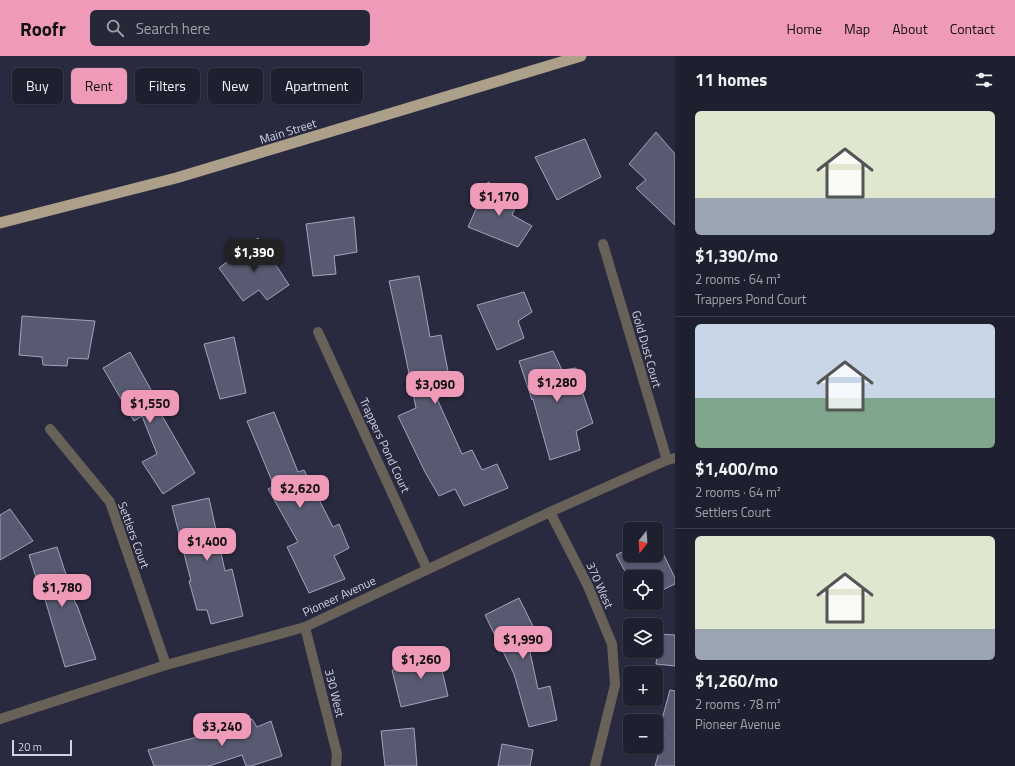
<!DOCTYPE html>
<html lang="en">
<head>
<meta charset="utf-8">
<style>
  :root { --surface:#1f202f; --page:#272837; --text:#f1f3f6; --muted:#a1a3aa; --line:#3c3e4b; --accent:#ef9ab8 }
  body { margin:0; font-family:"Titillium Web",sans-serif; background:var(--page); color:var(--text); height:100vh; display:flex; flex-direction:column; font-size:15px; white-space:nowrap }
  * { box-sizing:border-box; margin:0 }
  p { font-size:13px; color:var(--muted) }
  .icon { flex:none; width:22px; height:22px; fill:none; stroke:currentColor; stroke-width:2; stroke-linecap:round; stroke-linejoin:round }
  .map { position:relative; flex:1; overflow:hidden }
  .details { display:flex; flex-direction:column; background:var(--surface); width:340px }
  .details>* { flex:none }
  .hud { position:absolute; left:12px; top:12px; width:380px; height:36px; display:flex; gap:8px }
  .needle { width:26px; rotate:197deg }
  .buttons { position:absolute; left:623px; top:466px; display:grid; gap:8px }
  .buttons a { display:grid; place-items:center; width:40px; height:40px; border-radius:6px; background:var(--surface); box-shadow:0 1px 3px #0004,0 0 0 1px var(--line); font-size:20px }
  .scale { position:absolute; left:12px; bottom:10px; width:60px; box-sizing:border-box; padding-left:4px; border:2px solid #d0d2df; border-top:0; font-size:11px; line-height:14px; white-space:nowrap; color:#d0d2df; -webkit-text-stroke:3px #292a3f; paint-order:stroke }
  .price { position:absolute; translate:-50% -34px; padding:0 9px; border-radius:8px; background:var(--accent); color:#111; font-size:13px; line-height:26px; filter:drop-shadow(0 1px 2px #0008) }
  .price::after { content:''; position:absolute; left:50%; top:24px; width:12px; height:9px; margin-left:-6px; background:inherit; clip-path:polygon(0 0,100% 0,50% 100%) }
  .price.selected { background:#222; color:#fff }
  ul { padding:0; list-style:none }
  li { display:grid; align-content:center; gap:8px; height:212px; padding:0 20px }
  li+li { border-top:1px solid var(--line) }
  li span { display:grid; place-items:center; height:124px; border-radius:6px; color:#555 }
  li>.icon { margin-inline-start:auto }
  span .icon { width:72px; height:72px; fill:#fffc; stroke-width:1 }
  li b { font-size:17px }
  h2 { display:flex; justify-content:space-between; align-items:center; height:48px; padding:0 20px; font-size:17px }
  .tag { padding:0 14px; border-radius:6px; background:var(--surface); box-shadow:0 1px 3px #0004,0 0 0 1px var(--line); font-size:14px; line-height:36px }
  .tag.selected { background:var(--accent); color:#111 }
  header { display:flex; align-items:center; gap:24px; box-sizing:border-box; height:56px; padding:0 20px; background:var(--accent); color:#111 }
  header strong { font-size:19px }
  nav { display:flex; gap:22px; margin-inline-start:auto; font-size:14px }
  .search { width:280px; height:36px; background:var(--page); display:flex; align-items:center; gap:10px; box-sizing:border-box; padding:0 14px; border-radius:6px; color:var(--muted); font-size:15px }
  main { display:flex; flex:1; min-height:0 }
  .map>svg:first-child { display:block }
  .building { fill:#585a71; stroke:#a1a4bd }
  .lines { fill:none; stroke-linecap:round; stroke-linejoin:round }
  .minor { stroke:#676158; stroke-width:10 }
  .trunk { stroke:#aca08a; stroke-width:11 }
  .labels { text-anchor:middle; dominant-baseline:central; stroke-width:3; stroke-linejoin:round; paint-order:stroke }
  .street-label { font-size:12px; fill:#d0d2df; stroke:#292a3f }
</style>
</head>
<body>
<header>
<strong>Roofr</strong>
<div class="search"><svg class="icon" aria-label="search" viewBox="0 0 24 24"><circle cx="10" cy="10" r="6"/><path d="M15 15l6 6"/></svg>Search here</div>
<nav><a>Home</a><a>Map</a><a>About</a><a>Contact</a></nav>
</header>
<main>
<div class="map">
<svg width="675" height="710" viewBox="0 0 675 710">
  <rect width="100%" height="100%" fill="#292a3f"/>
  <!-- building -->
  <g class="building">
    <polygon points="656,76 675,98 675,169 636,132 646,124 629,108"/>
    <polygon points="585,83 601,121 557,144 535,101"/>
    <polygon points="488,126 519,143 512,159 532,170 518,191 468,171"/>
    <polygon points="354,161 357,196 334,200 336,218 313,220 306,168"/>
    <polygon points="258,182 289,229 267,244 259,234 243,245 219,212"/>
    <polygon points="419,220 430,281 441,279 451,331 433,334 462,398 472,394 482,414 497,408 508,432 464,450 455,433 439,440 425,416 398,360 416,352 404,293 389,225"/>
    <polygon points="524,236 532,256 518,265 524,282 497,294 477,249"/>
    <polygon points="22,260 95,265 88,303 68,302 67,310 43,309 42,301 19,299"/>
    <polygon points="234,281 246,337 220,343 204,288"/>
    <polygon points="553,295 562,314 576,312 582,335 593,367 576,375 580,394 550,404 533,343 532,344 519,305"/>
    <polygon points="130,296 160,350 157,351 195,417 163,438 142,406 157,398 142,360 134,365 103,312"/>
    <polygon points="274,356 298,416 304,414 333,471 339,468 349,492 334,500 345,523 309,537 287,491 298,486 268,433 274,430 247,365"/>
    <polygon points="209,442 225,515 232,513 243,560 211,568 207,554 197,554 189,525 191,525 172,450"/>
    <polygon points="10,453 33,485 0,504 0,459"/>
    <polygon points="656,483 675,522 675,528 656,537 656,521 630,521 630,524 616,499 630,492 630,499 656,499"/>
    <polygon points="57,491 76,549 77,549 96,603 65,611 44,540 42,541 29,499"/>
    <polygon points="519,542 543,590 530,596 538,633 550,630 557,664 529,671 514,618 485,559"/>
    <polygon points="660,578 675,579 675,610 656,608"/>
    <polygon points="437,593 448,640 401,651 392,614 417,607 415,598"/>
    <polygon points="670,634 675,635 675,710 655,710 664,679 658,678"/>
    <polygon points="252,663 257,671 271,665 282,700 251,710 246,710 242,699 209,710 154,710 148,694 231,672 230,670"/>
    <polygon points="414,672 417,710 385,710 381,675"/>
    <polygon points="502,688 533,694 530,710 498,710"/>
  </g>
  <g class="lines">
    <!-- minor -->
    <g class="minor">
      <polyline points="603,188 667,404"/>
      <polyline points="318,276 427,513"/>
      <polyline points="50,373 110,446 166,609"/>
      <polyline points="550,456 587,528 612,588 615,629 595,710"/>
      <polyline points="305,571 337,698 336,710"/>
      <polyline points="0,663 166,609 305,571 550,456 667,404 675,402"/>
    </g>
    <!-- trunk -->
    <polyline class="trunk" points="0,167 176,122 581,0"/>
  </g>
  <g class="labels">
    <!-- street labels -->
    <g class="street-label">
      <text transform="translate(288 75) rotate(-17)">Main Street</text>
      <text transform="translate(647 293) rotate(74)">Gold Dust Court</text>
      <text transform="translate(385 389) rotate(65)">Trappers Pond Court</text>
      <text transform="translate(134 479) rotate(70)">Settlers Court</text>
      <text transform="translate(600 529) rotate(66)">370 West</text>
      <text transform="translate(339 540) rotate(-25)">Pioneer Avenue</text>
      <text transform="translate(335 637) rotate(76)">330 West</text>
    </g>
  </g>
</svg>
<div class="buttons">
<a><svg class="needle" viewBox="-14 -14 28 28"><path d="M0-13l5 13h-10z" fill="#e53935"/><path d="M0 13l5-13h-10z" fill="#a1a3aa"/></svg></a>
<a><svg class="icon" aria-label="locate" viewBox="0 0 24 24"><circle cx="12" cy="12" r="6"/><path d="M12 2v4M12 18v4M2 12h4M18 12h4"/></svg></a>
<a><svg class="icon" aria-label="layers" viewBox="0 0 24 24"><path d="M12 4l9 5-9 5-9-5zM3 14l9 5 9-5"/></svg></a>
<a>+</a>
<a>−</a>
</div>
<div class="scale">20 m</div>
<b class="price" style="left:499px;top:161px">$1,170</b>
<b class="price selected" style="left:254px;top:217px">$1,390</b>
<b class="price" style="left:557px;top:347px">$1,280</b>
<b class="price" style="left:435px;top:349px">$3,090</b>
<b class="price" style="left:150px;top:368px">$1,550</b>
<b class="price" style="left:300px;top:453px">$2,620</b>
<b class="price" style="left:207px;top:506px">$1,400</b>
<b class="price" style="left:62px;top:552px">$1,780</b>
<b class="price" style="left:523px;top:604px">$1,990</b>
<b class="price" style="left:421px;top:624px">$1,260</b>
<b class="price" style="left:222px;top:691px">$3,240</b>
<div class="hud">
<a class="tag">Buy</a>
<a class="tag selected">Rent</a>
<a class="tag">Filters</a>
<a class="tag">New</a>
<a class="tag">Apartment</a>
</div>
</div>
<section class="details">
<h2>11 homes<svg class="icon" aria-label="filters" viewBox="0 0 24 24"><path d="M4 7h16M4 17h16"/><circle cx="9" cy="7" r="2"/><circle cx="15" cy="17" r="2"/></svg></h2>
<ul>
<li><span style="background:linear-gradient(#dfe7d0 70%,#9aa5b1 0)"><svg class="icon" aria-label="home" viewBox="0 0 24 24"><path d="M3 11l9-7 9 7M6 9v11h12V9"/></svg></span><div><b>$1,390/mo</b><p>2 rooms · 64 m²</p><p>Trappers Pond Court</p></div></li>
<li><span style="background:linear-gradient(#c9d6e8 60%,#7fa58c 0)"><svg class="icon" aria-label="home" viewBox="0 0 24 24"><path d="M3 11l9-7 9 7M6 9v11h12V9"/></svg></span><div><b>$1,400/mo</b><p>2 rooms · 64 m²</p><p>Settlers Court</p></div></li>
<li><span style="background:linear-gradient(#dfe7d0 75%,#9aa5b1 0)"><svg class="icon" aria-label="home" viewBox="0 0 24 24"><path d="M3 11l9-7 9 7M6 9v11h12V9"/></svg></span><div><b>$1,260/mo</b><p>2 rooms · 78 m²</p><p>Pioneer Avenue</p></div></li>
</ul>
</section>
</main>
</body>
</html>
